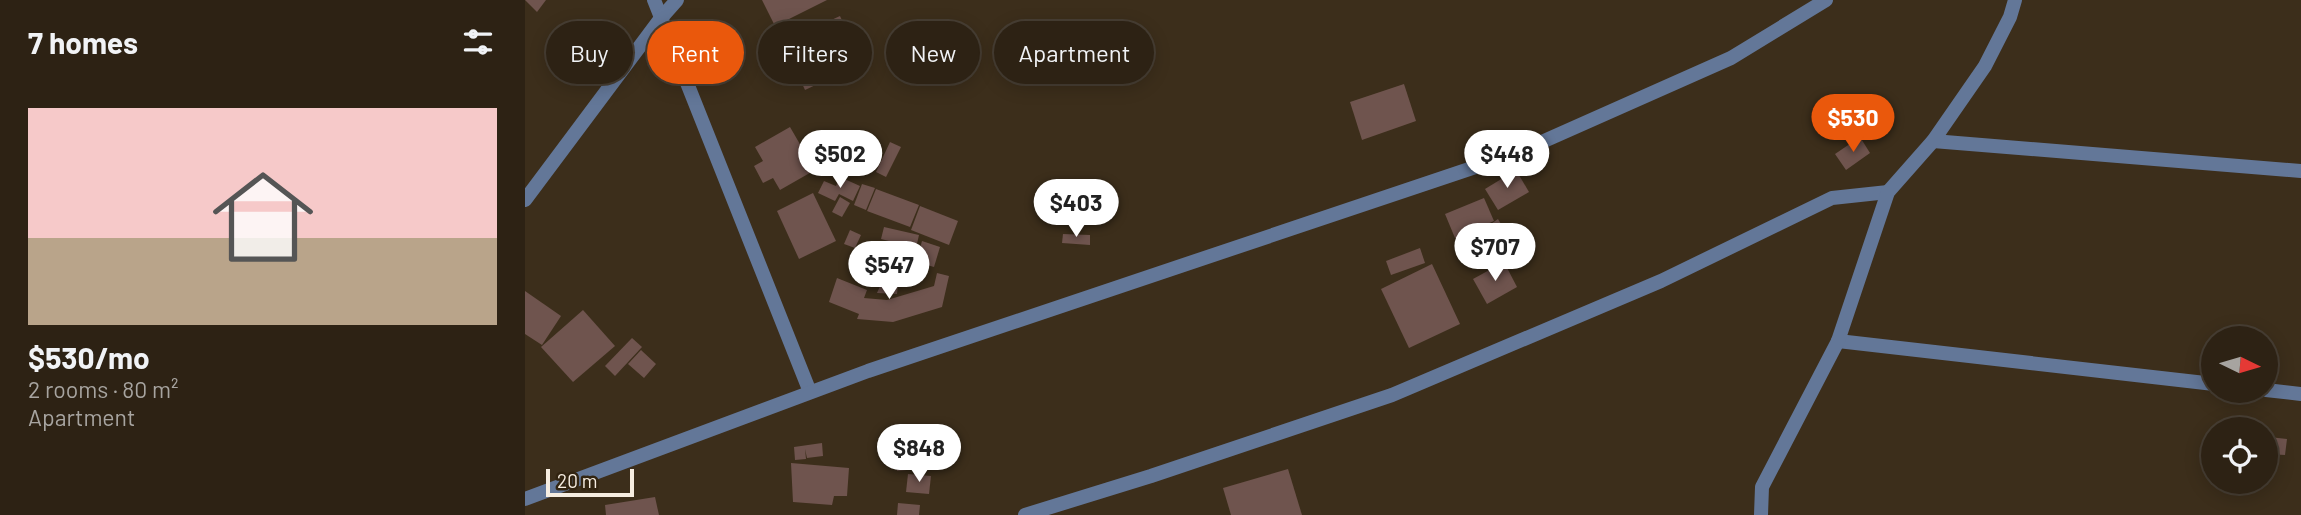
<!DOCTYPE html>
<html lang="en">
<head>
<meta charset="utf-8">
<style>
  :root { --surface:#2d2214; --page:#352a1d; --text:#f1f3f6; --muted:#a7a4a0; --line:#483f34; --accent:#ea580c }
  body { margin:0; font-family:Barlow,sans-serif; background:var(--page); color:var(--text); height:100vh; display:flex; flex-direction:column; font-size:26px; white-space:nowrap }
  * { box-sizing:border-box; margin:0 }
  p { font-size:23px; color:var(--muted) }
  .icon { flex:none; width:38px; height:38px; fill:none; stroke:currentColor; stroke-width:2; stroke-linecap:round; stroke-linejoin:round }
  .map { position:relative; flex:1; overflow:hidden }
  .panel { display:flex; flex-direction:column; background:var(--surface); width:525px }
  .panel>* { flex:none }
  .hud { position:absolute; left:21px; top:21px; width:665px; height:63px; display:flex; gap:14px }
  .needle { width:46px; rotate:95deg }
  .tools { position:absolute; left:1676px; top:326px; display:grid; gap:14px }
  .tools a { display:grid; place-items:center; width:77px; height:77px; border-radius:50%; background:var(--surface); box-shadow:0 4px 18px #0003,0 0 0 2px var(--line); font-size:35px }
  .scale { position:absolute; left:21px; bottom:18px; width:88px; box-sizing:border-box; padding-left:7px; border:4px solid #f6ede1; border-top:0; font-size:19px; line-height:24px; white-space:nowrap; color:#f6ede1; -webkit-text-stroke:5px #322411; paint-order:stroke }
  .price { position:absolute; translate:-50% -60px; padding:0 16px; border-radius:24px; background:#fff; color:#222; font-size:23px; line-height:46px; filter:drop-shadow(0 2px 4px #0008) }
  .price::after { content:''; position:absolute; left:50%; top:42px; width:21px; height:16px; margin-left:-10px; background:inherit; clip-path:polygon(0 0,100% 0,50% 100%) }
  .price.current { background:var(--accent); color:#fff }
  ul { padding:0; list-style:none }
  li { display:grid; align-content:center; gap:14px; height:371px; padding:0 28px }
  li+li { border-top:2px solid var(--line) }
  li span { display:grid; place-items:center; height:217px; border-radius:0px; color:#555 }
  li>.icon { margin-inline-start:auto }
  span .icon { width:126px; height:126px; fill:#fffc; stroke-width:1 }
  li b { font-size:30px }
  h2 { display:flex; justify-content:space-between; align-items:center; height:84px; padding:0 28px; font-size:30px }
  .pill { padding:0 24px; border-radius:32px; background:var(--surface); box-shadow:0 4px 18px #0003,0 0 0 2px var(--line); font-size:24px; line-height:63px }
  .pill.current { background:var(--accent); color:#fff }
  main { display:flex; flex:1; min-height:0 }
  .map>svg:first-child { display:block }
  .building { fill:#6f544e }
  .lines { fill:none; stroke-linecap:round; stroke-linejoin:round }
  .minor { stroke:#637798; stroke-width:14 }
</style>
</head>
<body>
<main>
<section class="panel">
<h2>7 homes<svg class="icon" aria-label="filters" viewBox="0 0 24 24"><path d="M4 7h16M4 17h16"/><circle cx="9" cy="7" r="2"/><circle cx="15" cy="17" r="2"/></svg></h2>
<ul>
<li><span style="background:linear-gradient(#f6c9c9 60%,#b9a48a 0)"><svg class="icon" aria-label="home" viewBox="0 0 24 24"><path d="M3 11l9-7 9 7M6 9v11h12V9"/></svg></span><div><b>$530/mo</b><p>2 rooms · 80 m²</p><p>Apartment</p></div></li>
</ul>
</section>
<div class="map">
<svg width="1776" height="515" viewBox="0 0 1776 515">
  <rect width="100%" height="100%" fill="#3c2e1b"/>
  <!-- building -->
  <g class="building">
    <polygon points="0,0 21,0 12,12"/>
    <polygon points="237,0 302,0 250,26"/>
    <polygon points="315,16 337,63 280,90 258,42"/>
    <polygon points="879,84 891,121 837,140 825,102"/>
    <polygon points="265,127 290,170 255,190 248,178 238,183 229,166 238,161 230,147"/>
    <polygon points="299,134 311,165 298,170 286,140"/>
    <polygon points="1335,137 1345,153 1321,170 1310,154"/>
    <polygon points="365,142 376,147 361,177 351,172"/>
    <polygon points="991,170 1004,192 973,210 960,189"/>
    <polygon points="315,177 335,186 328,201 314,194 310,201 293,193 299,181 311,186"/>
    <polygon points="337,184 350,188 341,210 329,205"/>
    <polygon points="351,189 394,205 385,227 342,211"/>
    <polygon points="288,193 311,241 274,259 252,211"/>
    <polygon points="315,197 325,203 317,217 307,212"/>
    <polygon points="959,198 969,221 930,238 920,214"/>
    <polygon points="395,206 433,221 424,245 386,230"/>
    <polygon points="973,219 983,236 974,242 963,226"/>
    <polygon points="359,227 394,235 389,257 379,254 380,245 356,239"/>
    <polygon points="325,230 336,235 330,248 319,244"/>
    <polygon points="538,234 565,235 565,245 537,243"/>
    <polygon points="397,241 415,247 409,267 391,262"/>
    <polygon points="895,248 900,263 866,275 861,261"/>
    <polygon points="348,257 375,267 372,294 352,293 356,284 340,277"/>
    <polygon points="979,262 992,287 962,304 948,279"/>
    <polygon points="907,264 935,324 884,348 856,289"/>
    <polygon points="412,273 424,276 417,307 368,322 332,319 334,314 304,302 312,278 342,290 339,298 362,300 409,286"/>
    <polygon points="0,291 36,316 17,345 0,334"/>
    <polygon points="58,310 90,346 48,382 16,347"/>
    <polygon points="107,338 117,347 90,376 80,366"/>
    <polygon points="116,350 131,364 119,378 103,364"/>
    <polygon points="397,433 401,468 372,471 369,436"/>
    <polygon points="1744,437 1762,439 1760,455 1742,454"/>
    <polygon points="297,443 298,456 282,458 280,449 281,459 270,460 269,447"/>
    <polygon points="266,463 324,468 322,496 309,496 307,505 268,502"/>
    <polygon points="763,469 777,515 706,515 698,488"/>
    <polygon points="383,474 406,476 404,494 381,492"/>
    <polygon points="130,497 134,515 81,515 80,505"/>
    <polygon points="373,503 395,505 394,515 372,515"/>
  </g>
  <g class="lines">
    <!-- minor -->
    <g class="minor">
      <polyline points="129,0 285,392"/>
      <polyline points="1408,141 1776,171"/>
      <polyline points="0,200 136,18 152,0"/>
      <polyline points="1313,341 1689,384"/>
      <polyline points="1741,390 1776,394"/>
      <polyline points="0,499 343,371 992,153 1206,58 1301,0"/>
      <polyline points="500,515 626,476 867,395 1136,281 1307,198 1363,192"/>
      <polyline points="1236,515 1237,487 1313,341 1363,192 1408,141 1460,66 1485,17 1490,0"/>
    </g>
  </g>
</svg>
<div class="tools">
<a><svg class="needle" viewBox="-14 -14 28 28"><path d="M0-13l5 13h-10z" fill="#e53935"/><path d="M0 13l5-13h-10z" fill="#a7a4a0"/></svg></a>
<a><svg class="icon" aria-label="locate" viewBox="0 0 24 24"><circle cx="12" cy="12" r="6"/><path d="M12 2v4M12 18v4M2 12h4M18 12h4"/></svg></a>
</div>
<div class="scale">20 m</div>
<b class="price current" style="left:1328px;top:154px">$530</b>
<b class="price" style="left:315px;top:190px">$502</b>
<b class="price" style="left:982px;top:190px">$448</b>
<b class="price" style="left:551px;top:239px">$403</b>
<b class="price" style="left:970px;top:283px">$707</b>
<b class="price" style="left:364px;top:301px">$547</b>
<b class="price" style="left:394px;top:484px">$848</b>
<div class="hud">
<a class="pill">Buy</a>
<a class="pill current">Rent</a>
<a class="pill">Filters</a>
<a class="pill">New</a>
<a class="pill">Apartment</a>
</div>
</div>
</main>
</body>
</html>
